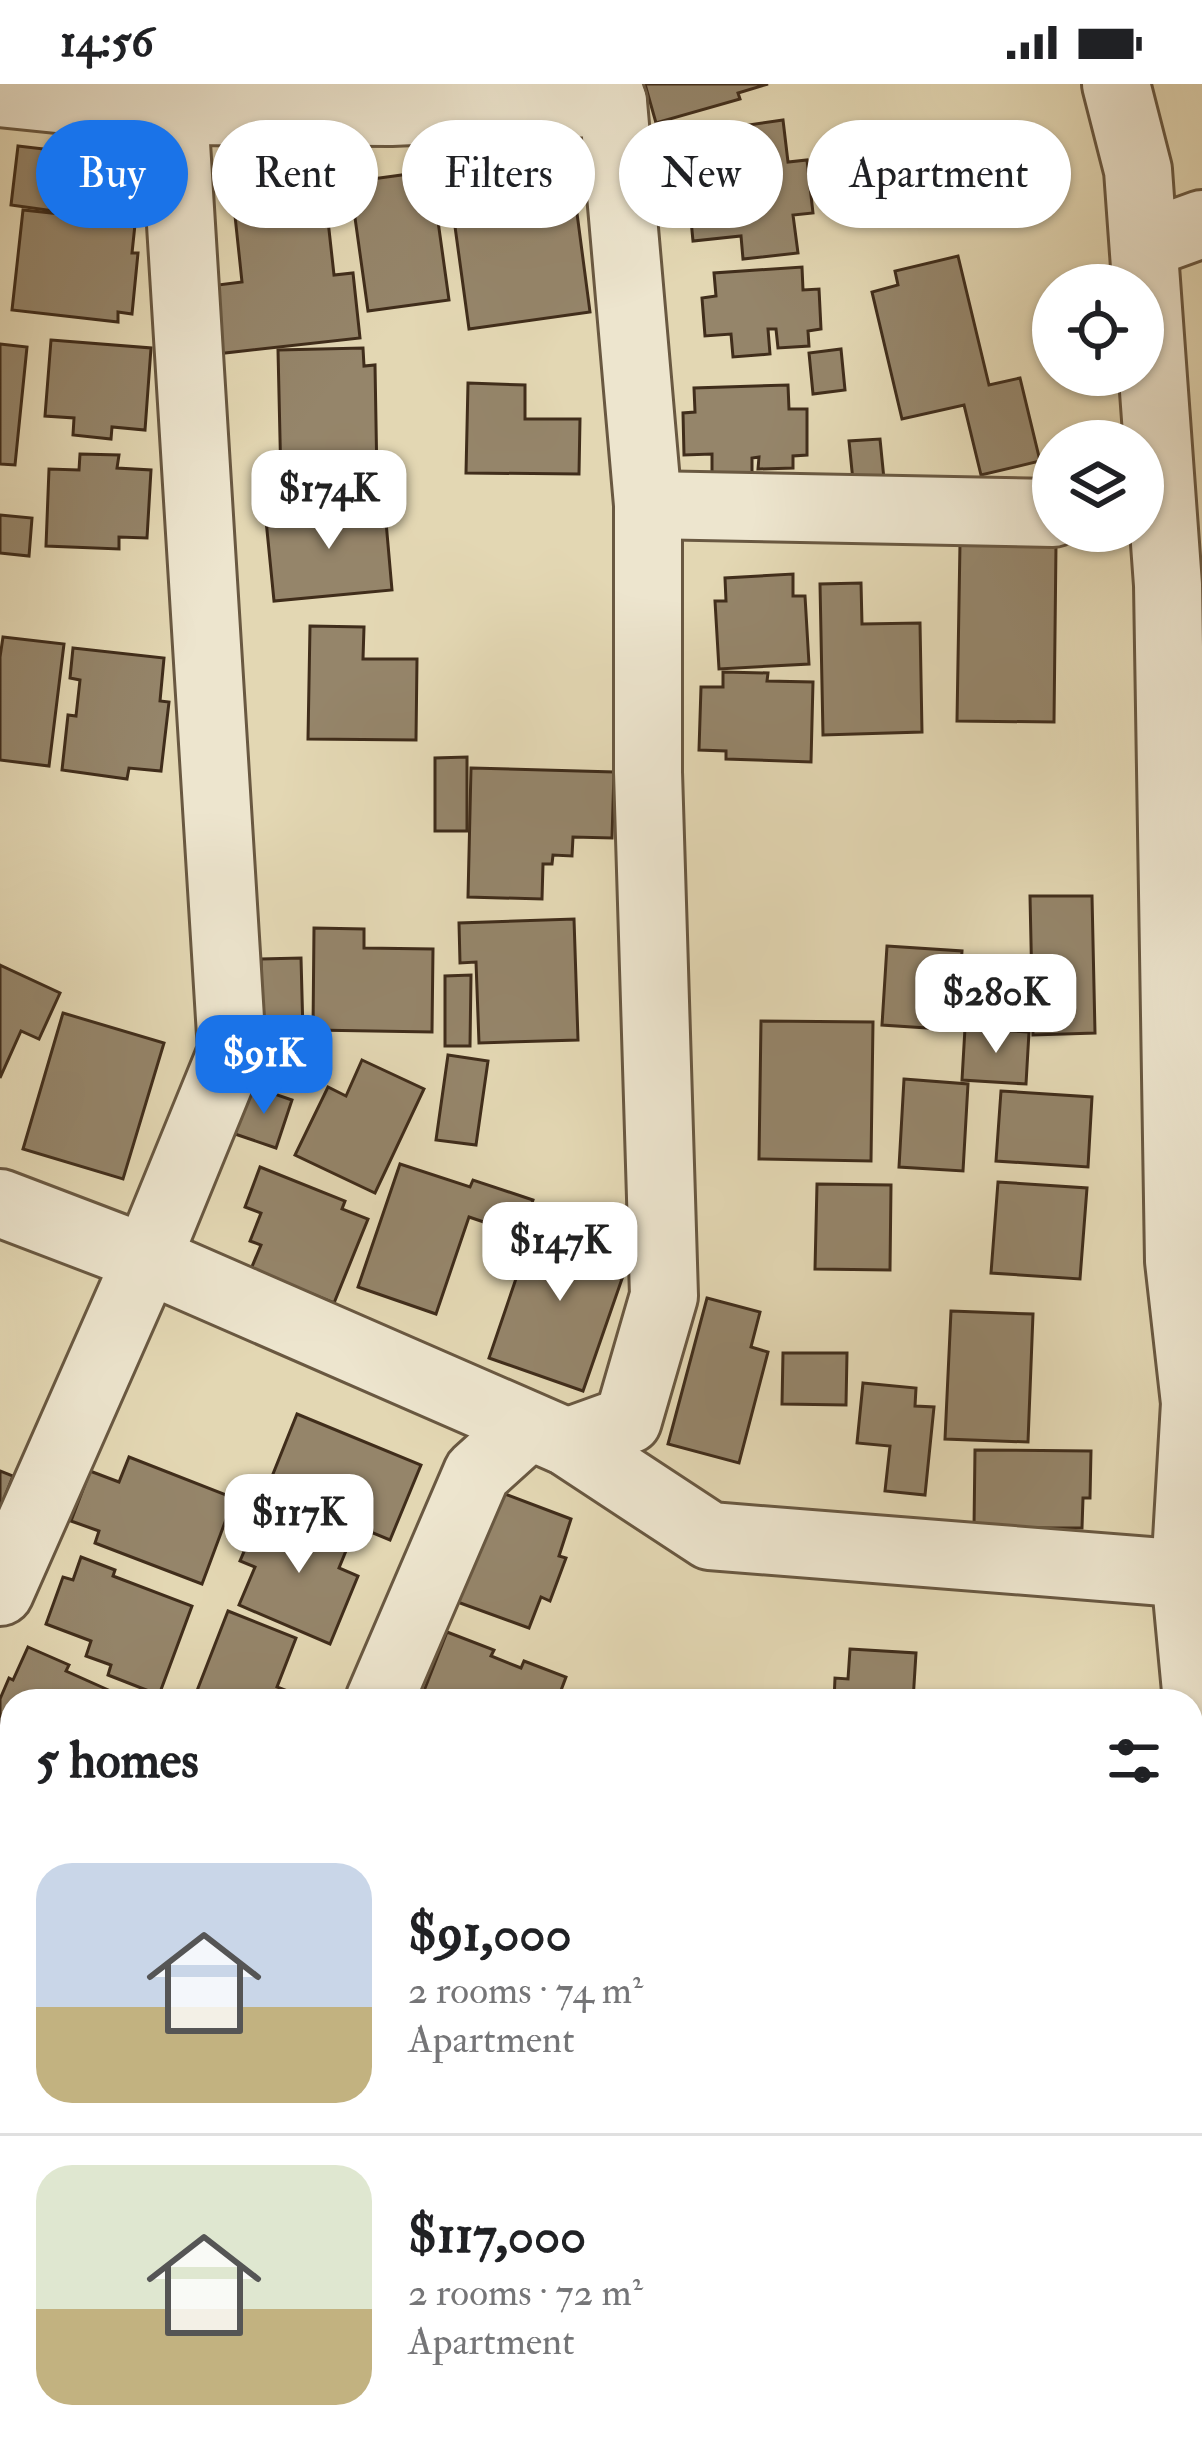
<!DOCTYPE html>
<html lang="en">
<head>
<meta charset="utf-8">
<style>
  :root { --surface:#fff; --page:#f6f6f6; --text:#202124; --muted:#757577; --line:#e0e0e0; --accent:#1a73e8 }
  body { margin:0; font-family:"IM FELL Double Pica",serif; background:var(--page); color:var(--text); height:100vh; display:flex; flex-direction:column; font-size:45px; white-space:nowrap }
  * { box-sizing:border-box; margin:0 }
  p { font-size:39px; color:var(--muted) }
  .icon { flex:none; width:66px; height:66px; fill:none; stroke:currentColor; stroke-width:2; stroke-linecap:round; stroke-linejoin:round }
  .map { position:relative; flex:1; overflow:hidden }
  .sheet { position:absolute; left:0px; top:1605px; width:1203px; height:771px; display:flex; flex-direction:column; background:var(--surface); border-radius:36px 36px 0 0; box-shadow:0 3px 9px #0004 }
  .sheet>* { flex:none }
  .guide { position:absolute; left:36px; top:36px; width:1131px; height:108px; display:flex; gap:24px }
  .tools { position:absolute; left:1032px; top:180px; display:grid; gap:24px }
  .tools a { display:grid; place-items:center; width:132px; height:132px; border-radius:50%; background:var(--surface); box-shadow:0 3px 9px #0004; font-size:60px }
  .price { position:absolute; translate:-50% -102px; padding:0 27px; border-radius:24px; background:#fff; color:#222; font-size:39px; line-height:78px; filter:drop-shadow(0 3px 6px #0008) }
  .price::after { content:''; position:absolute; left:50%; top:72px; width:36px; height:27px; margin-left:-18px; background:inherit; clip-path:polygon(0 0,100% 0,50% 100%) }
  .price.active { background:var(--accent); color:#fff }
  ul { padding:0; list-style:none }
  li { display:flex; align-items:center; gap:36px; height:300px; padding:0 36px }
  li+li { border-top:3px solid var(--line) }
  li span { display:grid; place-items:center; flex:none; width:336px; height:240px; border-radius:36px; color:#555 }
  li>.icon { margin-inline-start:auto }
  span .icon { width:144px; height:144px; fill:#fffc; stroke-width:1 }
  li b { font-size:51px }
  h2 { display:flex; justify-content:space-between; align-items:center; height:144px; padding:0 36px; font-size:51px }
  .tag { padding:0 42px; border-radius:54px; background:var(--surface); box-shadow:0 3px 9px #0004; font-size:42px; line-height:108px }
  .tag.active { background:var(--accent); color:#fff }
  .status { display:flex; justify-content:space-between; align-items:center; height:84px; padding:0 60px; background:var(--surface); direction:ltr }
  .status svg { height:33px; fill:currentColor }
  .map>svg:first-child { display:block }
  .building { fill:#95856a; stroke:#402d1b; stroke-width:3 }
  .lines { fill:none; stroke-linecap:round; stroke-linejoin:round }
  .minor-casing { stroke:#695841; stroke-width:72 }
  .minor { stroke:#ede5ce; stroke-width:66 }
</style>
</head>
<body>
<div class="status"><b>14:56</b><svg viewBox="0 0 49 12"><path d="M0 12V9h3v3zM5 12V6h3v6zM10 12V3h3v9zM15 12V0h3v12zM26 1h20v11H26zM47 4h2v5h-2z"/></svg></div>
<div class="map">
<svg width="1202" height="2375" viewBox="0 0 1202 2375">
  <rect width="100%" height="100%" fill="#e3d7b3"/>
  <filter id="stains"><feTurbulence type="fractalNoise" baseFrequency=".00167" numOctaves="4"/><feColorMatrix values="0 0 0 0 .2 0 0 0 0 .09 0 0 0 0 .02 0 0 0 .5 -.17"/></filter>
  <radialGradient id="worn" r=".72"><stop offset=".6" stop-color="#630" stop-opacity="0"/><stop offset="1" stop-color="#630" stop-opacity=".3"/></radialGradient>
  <!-- building -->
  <g class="building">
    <polygon points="645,0 768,0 738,9 740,15 656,39"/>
    <polygon points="783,36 788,78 807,76 813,129 793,131 798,169 743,175 741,152 693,157 691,136 679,139 674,98 685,96 683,75 708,72 706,63 745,58 742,42"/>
    <polygon points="318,46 334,191 353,189 360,254 216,270 210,202 242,198 227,56"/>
    <polygon points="18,62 61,67 54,127 11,121"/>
    <polygon points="431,87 449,216 368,227 350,98"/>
    <polygon points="512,97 514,107 573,99 590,228 469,245 450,106"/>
    <polygon points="72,124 136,131 132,169 138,169 132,230 118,228 118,238 12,226 23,126 71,131"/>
    <polygon points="958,172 989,301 1020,294 1040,377 981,391 964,321 902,335 872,208 898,201 895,187"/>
    <polygon points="802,183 803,206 819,205 821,245 808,247 809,262 778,264 776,245 768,245 770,270 733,273 731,250 705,252 702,214 716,212 714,189"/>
    <polygon points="51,256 151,264 145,346 112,343 111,355 73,351 74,334 45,332"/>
    <polygon points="0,260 27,263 15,381 0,380"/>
    <polygon points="363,264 364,282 375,281 377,396 281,398 278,266"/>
    <polygon points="841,265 845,306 813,310 809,269"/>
    <polygon points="468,299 525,301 525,335 580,335 579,390 466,389"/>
    <polygon points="788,301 789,325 807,325 807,371 793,372 793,384 758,385 759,373 752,374 752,393 712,394 712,370 684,371 683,329 695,328 694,304"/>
    <polygon points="880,355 884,395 853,397 849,357"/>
    <polygon points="80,370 119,371 117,384 151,386 147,454 119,453 119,465 46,462 49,385 79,386"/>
    <polygon points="384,415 392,506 274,517 265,426 303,423 304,435 339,432 338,419"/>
    <polygon points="0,431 32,434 29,472 0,469"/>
    <polygon points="960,459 1056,461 1054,638 957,637"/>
    <polygon points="793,490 793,512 805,512 809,580 719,585 715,517 726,517 725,494"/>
    <polygon points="861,499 862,540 920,539 922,648 823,651 820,500"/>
    <polygon points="310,542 364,543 363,575 417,575 416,656 308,655"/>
    <polygon points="3,553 64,560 49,682 0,676 0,573"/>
    <polygon points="73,564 164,574 160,617 169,618 161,687 129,684 127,695 62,686 68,631 76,632 80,596 70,594"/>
    <polygon points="723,588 768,589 767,597 813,598 811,678 726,675 726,667 699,666 701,603 723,603"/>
    <polygon points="467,673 467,747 435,747 435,674"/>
    <polygon points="471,684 614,688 612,754 573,753 572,772 553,771 552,780 543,780 542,815 468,813"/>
    <polygon points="1030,812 1092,812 1095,949 1033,951"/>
    <polygon points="574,835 578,956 479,959 476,878 460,879 459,839"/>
    <polygon points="314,844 364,845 364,864 433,865 432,948 313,946"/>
    <polygon points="887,862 962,867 957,946 882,941"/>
    <polygon points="301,874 303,948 262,949 261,875"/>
    <polygon points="0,881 60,909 39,955 21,947 0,994"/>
    <polygon points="985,886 1010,887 1010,907 984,905"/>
    <polygon points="471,891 470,962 445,962 445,892"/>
    <polygon points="63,929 164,959 123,1095 23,1065"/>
    <polygon points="761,937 873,938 871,1077 759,1075"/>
    <polygon points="965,944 1029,948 1026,1000 962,996"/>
    <polygon points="448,971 488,977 476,1061 436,1056"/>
    <polygon points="362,976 424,1005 375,1109 295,1071 328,1003 346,1012"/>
    <polygon points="904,995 968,1000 963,1087 899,1083"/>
    <polygon points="251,1002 292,1016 276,1064 235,1050"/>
    <polygon points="1001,1007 1092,1013 1088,1083 996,1077"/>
    <polygon points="400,1080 470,1103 473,1096 533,1116 522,1151 469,1133 436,1230 358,1203"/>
    <polygon points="260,1083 345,1117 342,1125 368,1135 334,1219 251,1185 261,1161 250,1157 261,1129 245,1123"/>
    <polygon points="998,1098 1087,1104 1080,1195 991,1189"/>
    <polygon points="817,1100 891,1101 890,1186 815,1185"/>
    <polygon points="537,1133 632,1166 583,1307 489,1274"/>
    <polygon points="707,1214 760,1228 751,1263 768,1268 739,1379 668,1360"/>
    <polygon points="951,1227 1033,1230 1028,1358 945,1355"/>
    <polygon points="783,1269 847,1269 846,1321 782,1320"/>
    <polygon points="863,1299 916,1304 915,1322 934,1323 925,1411 885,1407 890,1362 857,1359"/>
    <polygon points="297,1330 421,1381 390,1456 267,1405"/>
    <polygon points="975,1366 1091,1367 1090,1414 1083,1414 1082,1444 974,1444"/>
    <polygon points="129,1373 234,1414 202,1500 95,1459 99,1447 71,1437 90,1387 119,1398"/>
    <polygon points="0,1387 13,1392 0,1425"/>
    <polygon points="505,1410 571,1435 559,1472 566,1474 550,1517 541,1513 529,1544 452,1516 487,1416 500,1421"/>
    <polygon points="279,1431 299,1440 303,1431 352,1452 339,1484 358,1492 330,1560 239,1521 255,1483 240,1477 255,1442 272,1448"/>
    <polygon points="81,1473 115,1486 113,1492 192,1522 159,1611 108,1591 111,1581 86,1572 91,1557 46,1540 63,1493 73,1496"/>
    <polygon points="228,1527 296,1554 277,1603 313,1617 193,1617"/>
    <polygon points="447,1548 494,1566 491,1572 521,1584 524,1577 566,1593 557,1617 420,1617"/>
    <polygon points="28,1563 69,1581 66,1587 133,1617 12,1617 12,1653 2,1649 4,1645 0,1643 0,1615 9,1594 13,1596"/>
    <polygon points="850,1565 916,1569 913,1617 834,1617 835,1594 848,1595"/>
    <polygon points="790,2364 880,2364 876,2375 822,2375"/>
    <polygon points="1079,2364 1134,2364 1135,2375 1080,2375"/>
  </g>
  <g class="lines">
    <!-- minor casing -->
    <g class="minor-casing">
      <g id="minor">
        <polyline points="1116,0 1138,86 1168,501 1179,1177 1195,1319 1185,1490 1202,1671"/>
        <polyline points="0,9 174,27 391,28 613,18"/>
        <polyline points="1144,161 1202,140"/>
        <polyline points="648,421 1053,429"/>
        <polyline points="0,1119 147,1175 567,1358 710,1452 1202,1491"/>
        <polyline points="567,1358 628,1336 664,1212 648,688 648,421 613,18 607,0"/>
        <polyline points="0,1508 147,1175 232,967 174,27"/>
        <polyline points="379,1617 477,1389 529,1342"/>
        <polyline points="0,1738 12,1742"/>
        <polyline points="1191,2094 1202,2094"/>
      </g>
    </g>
    <!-- minor -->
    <use href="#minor" class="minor"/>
  </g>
  <rect width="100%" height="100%" filter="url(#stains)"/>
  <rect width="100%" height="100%" fill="url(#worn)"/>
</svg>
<div class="tools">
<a><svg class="icon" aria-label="locate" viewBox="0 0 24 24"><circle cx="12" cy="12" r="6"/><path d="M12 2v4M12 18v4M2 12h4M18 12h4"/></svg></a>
<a><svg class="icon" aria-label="layers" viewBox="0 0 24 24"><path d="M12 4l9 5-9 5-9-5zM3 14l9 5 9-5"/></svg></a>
</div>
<b class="price" style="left:329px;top:468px">$174K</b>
<b class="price" style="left:996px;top:972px">$280K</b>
<b class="price active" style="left:264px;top:1033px">$91K</b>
<b class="price" style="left:560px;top:1220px">$147K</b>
<b class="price" style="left:299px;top:1492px">$117K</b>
<div class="guide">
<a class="tag active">Buy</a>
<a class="tag">Rent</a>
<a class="tag">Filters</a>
<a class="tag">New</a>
<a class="tag">Apartment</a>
</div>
<section class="sheet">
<h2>5 homes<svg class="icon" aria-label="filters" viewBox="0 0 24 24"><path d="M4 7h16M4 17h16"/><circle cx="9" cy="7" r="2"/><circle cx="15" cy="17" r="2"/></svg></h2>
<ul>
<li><span style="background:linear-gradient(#c9d6e8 60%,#c2b280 0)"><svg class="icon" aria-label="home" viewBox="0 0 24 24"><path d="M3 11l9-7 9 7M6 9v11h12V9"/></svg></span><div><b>$91,000</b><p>2 rooms · 74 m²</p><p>Apartment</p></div></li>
<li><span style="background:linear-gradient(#dfe7d0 60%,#c2b280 0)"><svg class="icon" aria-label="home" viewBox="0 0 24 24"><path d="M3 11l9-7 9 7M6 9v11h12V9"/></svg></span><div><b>$117,000</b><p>2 rooms · 72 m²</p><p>Apartment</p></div></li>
</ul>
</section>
</div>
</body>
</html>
